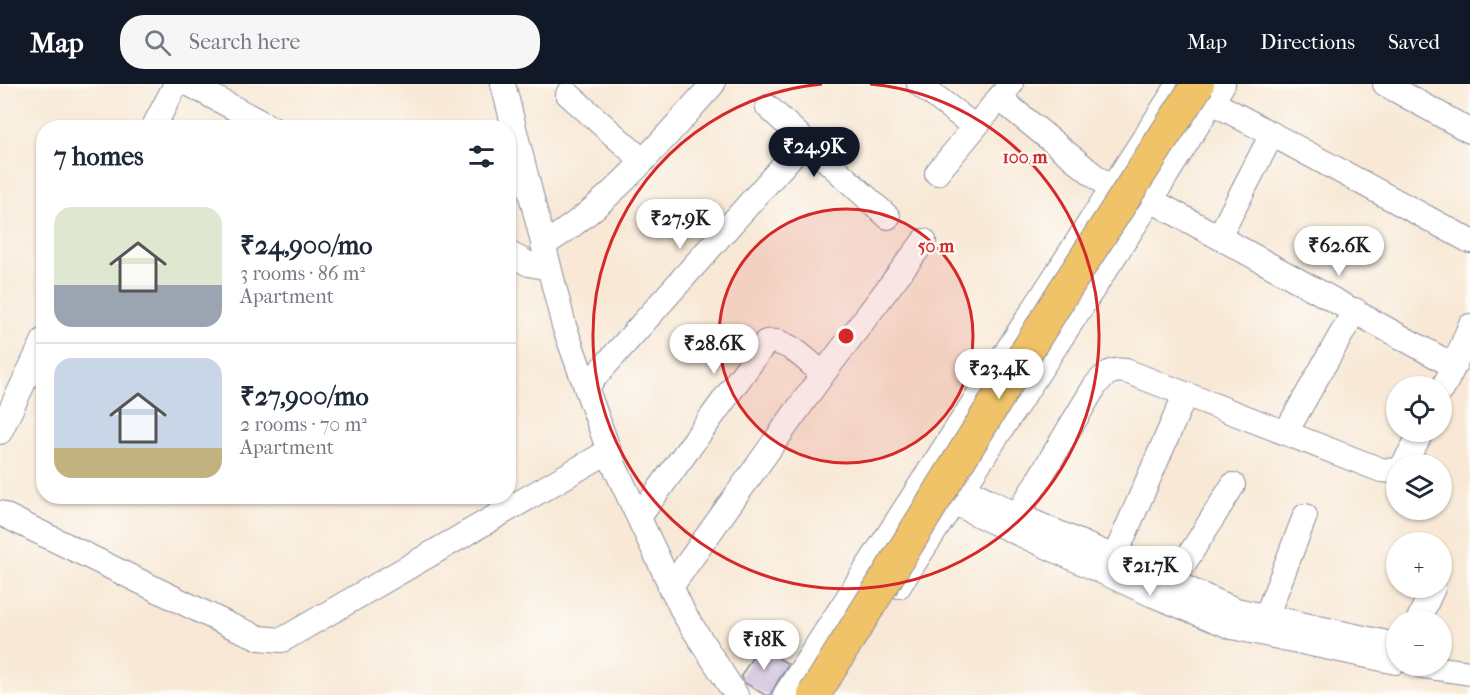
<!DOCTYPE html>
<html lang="en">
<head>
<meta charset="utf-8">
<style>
  :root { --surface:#fff; --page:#f6f6f7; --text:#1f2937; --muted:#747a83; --line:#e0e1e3; --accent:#111827 }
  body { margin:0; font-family:"IM FELL French Canon",serif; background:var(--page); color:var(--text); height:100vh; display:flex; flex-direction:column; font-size:22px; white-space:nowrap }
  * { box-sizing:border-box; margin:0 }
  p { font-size:20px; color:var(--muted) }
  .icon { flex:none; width:33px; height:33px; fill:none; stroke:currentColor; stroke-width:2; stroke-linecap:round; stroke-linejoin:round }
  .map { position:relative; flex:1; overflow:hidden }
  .panel { position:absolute; left:36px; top:36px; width:480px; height:384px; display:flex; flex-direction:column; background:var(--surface); border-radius:24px; box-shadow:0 2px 4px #0004 }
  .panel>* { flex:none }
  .buttons { position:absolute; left:1386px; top:292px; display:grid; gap:12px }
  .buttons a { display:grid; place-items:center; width:66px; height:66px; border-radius:50%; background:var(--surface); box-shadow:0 2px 4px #0004; font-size:30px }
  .price { position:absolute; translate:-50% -51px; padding:0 14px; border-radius:21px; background:#fff; color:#222; font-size:20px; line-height:39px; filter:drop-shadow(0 2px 3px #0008) }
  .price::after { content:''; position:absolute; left:50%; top:36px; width:18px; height:14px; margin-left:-9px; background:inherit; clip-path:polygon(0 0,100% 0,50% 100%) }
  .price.active { background:var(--accent); color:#fff }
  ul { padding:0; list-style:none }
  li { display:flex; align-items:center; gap:18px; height:150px; padding:0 18px }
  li+li { border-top:2px solid var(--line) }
  li span { display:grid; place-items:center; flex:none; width:168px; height:120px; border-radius:18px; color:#555 }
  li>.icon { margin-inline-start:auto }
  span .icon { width:72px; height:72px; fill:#fffc; stroke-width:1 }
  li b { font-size:26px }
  h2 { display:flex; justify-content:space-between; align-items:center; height:72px; padding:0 18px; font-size:26px }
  header { display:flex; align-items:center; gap:36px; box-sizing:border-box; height:84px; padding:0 30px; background:var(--accent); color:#fff }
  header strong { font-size:28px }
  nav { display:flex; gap:33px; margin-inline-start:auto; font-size:21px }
  .search { width:420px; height:54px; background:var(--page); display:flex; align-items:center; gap:15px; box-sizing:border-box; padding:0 21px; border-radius:24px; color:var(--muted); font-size:22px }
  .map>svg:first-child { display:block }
  .building { fill:#bcabd6 }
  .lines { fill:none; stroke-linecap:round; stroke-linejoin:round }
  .minor-casing { stroke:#8a8c9a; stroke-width:26 }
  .minor { stroke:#fff; stroke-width:24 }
  .major-bridge-casing { stroke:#8a8c9a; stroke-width:34; stroke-linecap:butt }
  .major-bridge { stroke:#f1c369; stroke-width:32 }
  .ring { fill:none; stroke:#d62828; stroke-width:3 }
  .centre { fill:#d62828; stroke:#fdfcf7; stroke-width:3 }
  .ring-label { font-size:18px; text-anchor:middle; font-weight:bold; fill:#d62828; stroke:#fdfcf7; stroke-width:5; stroke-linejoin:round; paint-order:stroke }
</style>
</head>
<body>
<header>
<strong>Map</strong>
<div class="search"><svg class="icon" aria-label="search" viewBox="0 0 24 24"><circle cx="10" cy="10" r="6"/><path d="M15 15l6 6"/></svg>Search here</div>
<nav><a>Map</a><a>Directions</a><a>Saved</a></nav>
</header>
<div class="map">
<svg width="1470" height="611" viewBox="0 0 1470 611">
  <rect width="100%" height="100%" fill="#fdfcf7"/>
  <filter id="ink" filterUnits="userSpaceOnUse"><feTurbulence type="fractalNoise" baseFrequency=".0167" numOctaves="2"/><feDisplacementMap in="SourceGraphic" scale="12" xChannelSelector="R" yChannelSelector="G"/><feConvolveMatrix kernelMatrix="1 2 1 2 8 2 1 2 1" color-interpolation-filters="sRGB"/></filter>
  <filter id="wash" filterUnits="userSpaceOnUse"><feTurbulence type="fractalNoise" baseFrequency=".008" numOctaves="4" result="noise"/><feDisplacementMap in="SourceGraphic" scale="24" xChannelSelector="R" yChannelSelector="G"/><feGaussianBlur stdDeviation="1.35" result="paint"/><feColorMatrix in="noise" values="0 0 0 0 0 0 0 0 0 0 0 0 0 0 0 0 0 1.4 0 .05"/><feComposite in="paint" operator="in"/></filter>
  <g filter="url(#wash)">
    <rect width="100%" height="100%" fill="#f8e8d5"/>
    <g id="blocks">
      <!-- building -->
      <polygon class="building" points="759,562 788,580 770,611 765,611 745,599 741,592"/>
    </g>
  </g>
  <g filter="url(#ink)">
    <use href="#blocks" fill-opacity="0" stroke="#8a8c9a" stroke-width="1.5"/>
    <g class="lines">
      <!-- minor casing -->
      <g class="minor-casing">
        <g id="minor">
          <polyline points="189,0 271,44"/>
          <polyline points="503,0 564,242 614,381 684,530 736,611"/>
          <polyline points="919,0 975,43"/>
          <polyline points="1385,0 1470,47"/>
          <polyline points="568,10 643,77"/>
          <polyline points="999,14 1111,105"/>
          <polyline points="1212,18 1470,157"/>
          <polyline points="768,23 888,133"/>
          <polyline points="153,44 176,0"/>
          <polyline points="937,89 1011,0"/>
          <polyline points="1151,116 1454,282 1442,306"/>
          <polyline points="1219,153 1272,50"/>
          <path d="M543 161C610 121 661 57 713 0"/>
          <polyline points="508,169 529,180 549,184"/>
          <polyline points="1454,282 1470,242"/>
          <polyline points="586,303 805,57"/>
          <polyline points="0,348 44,256"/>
          <polyline points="1286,348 1355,226"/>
          <polyline points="1403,381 1422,348"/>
          <polyline points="949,397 1017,431 1236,526 1396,561"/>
          <polyline points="942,412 987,435 1153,511 1232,543 1396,578"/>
          <polyline points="0,429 229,541 260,554 282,556 609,367"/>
          <path d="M639 433 766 258C787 254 807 277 823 290"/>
          <path d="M1010 443 1095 302C1105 290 1110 285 1126 287L1381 386 1396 387"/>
          <polyline points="1114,474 1185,311"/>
          <polyline points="1172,499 1233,401"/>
          <polyline points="899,502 1151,116 1223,0"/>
          <polyline points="670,504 823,290 924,157"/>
          <polyline points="1266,533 1305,432"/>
          <polyline points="1418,537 1433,504"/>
          <polyline points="1422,582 1470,589"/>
          <polyline points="785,611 1179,0"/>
        </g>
      </g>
      <!-- minor -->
      <use href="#minor" class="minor"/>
      <!-- major-bridge casing -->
      <g class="major-bridge-casing">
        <polyline id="major-bridge" points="814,611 1062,210 1198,0"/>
      </g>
      <!-- major-bridge -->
      <use href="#major-bridge" class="major-bridge"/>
    </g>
  </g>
  <!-- distance rings -->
  <circle cx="846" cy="252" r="127" fill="#d62828" fill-opacity=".12"/>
  <g class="ring">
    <circle cx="846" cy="252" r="127"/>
    <path d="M870 0A253 253 0 1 1 822 0"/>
  </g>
  <circle cx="846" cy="252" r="9" class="centre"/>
  <g class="ring-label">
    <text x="1025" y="79">100 m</text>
    <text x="936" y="168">50 m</text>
  </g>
</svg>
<div class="buttons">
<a><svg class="icon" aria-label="locate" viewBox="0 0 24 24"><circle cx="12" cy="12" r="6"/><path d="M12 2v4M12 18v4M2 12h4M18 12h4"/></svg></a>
<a><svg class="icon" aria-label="layers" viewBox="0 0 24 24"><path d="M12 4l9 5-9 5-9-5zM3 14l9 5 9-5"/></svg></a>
<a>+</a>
<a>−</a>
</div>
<b class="price active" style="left:814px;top:94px">₹24.9K</b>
<b class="price" style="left:680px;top:166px">₹27.9K</b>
<b class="price" style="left:1339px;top:193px">₹62.6K</b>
<b class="price" style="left:714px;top:291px">₹28.6K</b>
<b class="price" style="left:999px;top:316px">₹23.4K</b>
<b class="price" style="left:1150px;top:513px">₹21.7K</b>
<b class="price" style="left:764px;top:587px">₹18K</b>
<section class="panel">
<h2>7 homes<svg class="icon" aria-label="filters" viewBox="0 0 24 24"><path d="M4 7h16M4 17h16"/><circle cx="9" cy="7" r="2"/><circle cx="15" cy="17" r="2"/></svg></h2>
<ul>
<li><span style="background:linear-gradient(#dfe7d0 65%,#9aa5b1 0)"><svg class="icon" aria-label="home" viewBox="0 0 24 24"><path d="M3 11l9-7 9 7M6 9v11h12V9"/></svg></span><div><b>₹24,900/mo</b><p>3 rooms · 86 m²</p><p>Apartment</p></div></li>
<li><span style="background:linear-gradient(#c9d6e8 75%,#c2b280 0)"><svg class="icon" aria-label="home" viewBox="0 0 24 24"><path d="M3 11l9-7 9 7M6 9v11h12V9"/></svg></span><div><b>₹27,900/mo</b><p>2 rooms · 70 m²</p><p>Apartment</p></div></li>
</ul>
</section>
</div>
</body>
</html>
